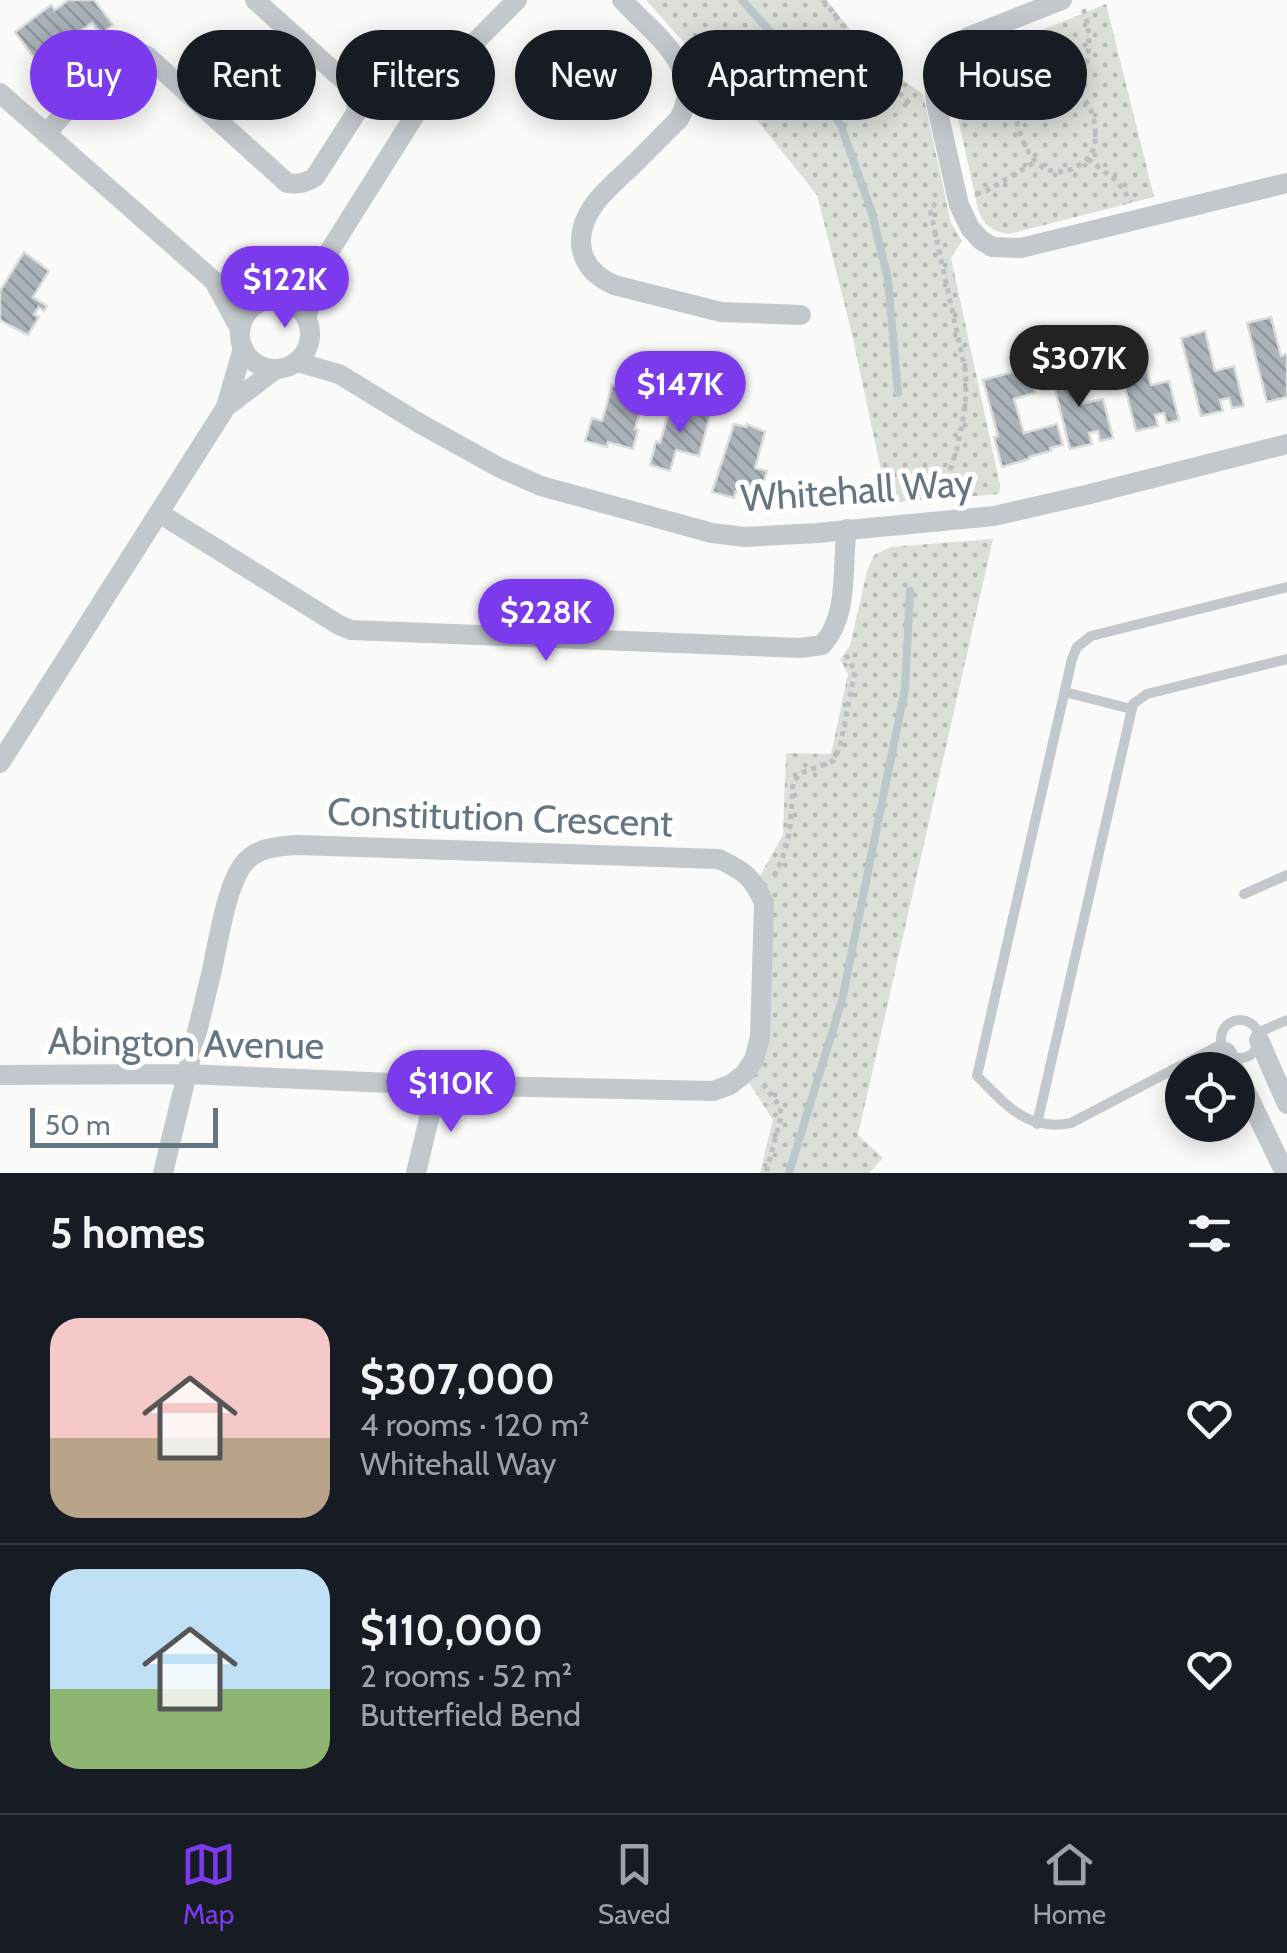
<!DOCTYPE html>
<html lang="en">
<head>
<meta charset="utf-8">
<style>
  :root { --surface:#171b24; --page:#242831; --text:#f1f3f6; --muted:#9ea1a6; --line:#363941; --accent:#7c3aed }
  body { margin:0; font-family:Cabin,sans-serif; background:var(--page); color:var(--text); height:100vh; display:flex; flex-direction:column; font-size:38px; white-space:nowrap }
  * { box-sizing:border-box; margin:0 }
  p { font-size:32px; color:var(--muted) }
  .icon { flex:none; width:55px; height:55px; fill:none; stroke:currentColor; stroke-width:2; stroke-linecap:round; stroke-linejoin:round }
  .map { position:relative; height:1173px; overflow:hidden }
  .sheet { display:flex; flex-direction:column; background:var(--surface); flex:1 }
  .sheet>* { flex:none }
  .top-card { position:absolute; left:30px; top:30px; width:1228px; height:90px; display:flex; gap:20px }
  .fabs { position:absolute; left:1165px; top:1052px; display:grid; gap:20px }
  .fabs a { display:grid; place-items:center; width:90px; height:90px; border-radius:50%; background:var(--surface); box-shadow:0 5px 25px #0003; font-size:50px }
  .scale { position:absolute; left:30px; bottom:25px; width:188px; box-sizing:border-box; padding-left:10px; border:5px solid #657683; border-top:0; font-size:28px; line-height:35px; white-space:nowrap; color:#657683; -webkit-text-stroke:8px #fff; paint-order:stroke }
  .price { position:absolute; translate:-50% -85px; padding:0 22px; border-radius:35px; background:var(--accent); color:#fff; font-size:32px; line-height:65px; filter:drop-shadow(0 2px 5px #0008) }
  .price::after { content:''; position:absolute; left:50%; top:60px; width:30px; height:22px; margin-left:-15px; background:inherit; clip-path:polygon(0 0,100% 0,50% 100%) }
  .price.current { background:#222; color:#fff }
  ul { padding:0; list-style:none }
  li { display:flex; align-items:center; gap:30px; height:250px; padding:0 50px }
  li+li { border-top:2px solid var(--line) }
  li span { display:grid; place-items:center; flex:none; width:280px; height:200px; border-radius:30px; color:#555 }
  li>.icon { margin-inline-start:auto }
  span .icon { width:120px; height:120px; fill:#fffc; stroke-width:1 }
  li b { font-size:42px }
  h2 { display:flex; justify-content:space-between; align-items:center; height:120px; padding:0 50px; font-size:42px }
  .tag { padding:0 35px; border-radius:45px; background:var(--surface); box-shadow:0 5px 25px #0003; font-size:35px; line-height:90px }
  .tag.current { background:var(--accent); color:#fff }
  .tab-bar { display:flex; justify-content:space-around; align-items:center; height:140px; border-top:2px solid var(--line); background:var(--surface); font-size:28px; color:var(--muted) }
  .tab-bar a { display:grid; justify-items:center; gap:5px }
  .tab-bar .current { color:var(--accent) }
  .map>svg:first-child { display:block }
  .green { fill:url(#green-dots) }
  .lines { fill:none; stroke-linecap:round; stroke-linejoin:round }
  .stream { stroke:#bbc7cb; stroke-width:8 }
  .building { fill:url(#building-back-hatch); stroke:#dcdcda; stroke-width:2.5 }
  .path { stroke:#bbbfc2; stroke-width:5; stroke-dasharray:5 5; stroke-linecap:butt }
  .service { stroke:#c3c8cc; stroke-width:10 }
  .minor { stroke:#c3c8cc; stroke-width:20 }
  .labels { text-anchor:middle; dominant-baseline:central; stroke-width:10; stroke-linejoin:round; paint-order:stroke }
  .street-label { font-size:38px; fill:#657683; stroke:#fff }
</style>
</head>
<body>
<div class="map">
<svg width="1287" height="1173" viewBox="0 0 1287 1173">
  <defs>
    <pattern id="green-dots" width="8" height="8" patternUnits="userSpaceOnUse" patternTransform="scale(2.5)"><rect width="8" height="8" fill="#dadfd7"/><path d="M2 2h.1M6 6h.1" fill="none" stroke="#b4b9b4" stroke-width="1.8" stroke-linecap="round"/></pattern>
    <pattern id="building-back-hatch" width="6" height="6" patternUnits="userSpaceOnUse" patternTransform="scale(2.5)"><rect width="6" height="6" fill="#aab3b9"/><path d="M-1 5l2 2M0 0l6 6M5-1l2 2" fill="none" stroke="#8e969c"/></pattern>
  </defs>
  <rect width="100%" height="100%" fill="#fafaf8"/>
  <!-- green -->
  <g class="green">
    <polygon points="646,0 827,0 872,58 923,94 951,223 962,241 951,258 1000,485 999,494 888,503 852,334 817,195 732,89 706,87 703,67 698,58"/>
    <path d="M1106 4 1154 197 1009 234C993 232 983 225 978 209L953 95C954 77 961 66 976 57Z"/>
    <polygon points="993,539 858,1135 883,1158 869,1173 760,1173 773,1120 744,1075 755,1060 756,883 783,835 786,753 831,754 848,674 840,659 850,646 867,571 874,555 891,547"/>
  </g>
  <g class="lines">
    <!-- stream -->
    <g class="stream">
      <polyline points="742,0 817,85 841,126 871,210 888,279 898,393"/>
      <polyline points="789,1173 842,1000 905,689 910,591"/>
    </g>
  </g>
  <!-- building -->
  <g class="building">
    <polygon points="68,0 94,0 113,25 101,34 92,23 72,37 79,46 74,50 84,64 65,77 54,63 49,66 43,58 48,54 45,50 34,58 15,32 51,5 55,10"/>
    <polygon points="24,252 49,271 33,297 47,306 44,311 39,307 34,314 39,317 28,335 0,320 0,291"/>
    <polygon points="1271,317 1281,356 1287,354 1287,397 1267,402 1247,323"/>
    <polygon points="1205,331 1215,371 1234,366 1244,406 1232,408 1229,398 1220,400 1223,411 1201,416 1181,338"/>
    <polygon points="1141,346 1151,385 1169,381 1179,420 1167,423 1164,413 1155,415 1158,426 1136,431 1116,352"/>
    <polygon points="1074,364 1084,403 1103,399 1113,438 1100,441 1098,431 1089,433 1092,444 1070,449 1050,370"/>
    <polygon points="1028,368 1035,393 1014,399 1024,433 1057,424 1063,445 1050,448 1051,451 1029,457 1029,459 1002,467 994,437 998,436 983,380"/>
    <polygon points="612,385 655,397 650,414 640,411 635,429 638,430 633,449 608,442 607,447 585,441 592,418 602,421"/>
    <polygon points="671,404 710,415 699,456 676,450 670,471 650,465 656,441 660,443"/>
    <polygon points="734,424 746,427 747,424 765,432 755,468 767,471 759,499 735,492 734,498 712,492"/>
  </g>
  <g class="lines">
    <!-- path -->
    <g class="path">
      <polyline points="823,0 879,72 913,107"/>
      <path d="M1050 84C1060 86 1072 88 1080 95 1095 107 1100 137 1091 154 1087 161 1079 166 1072 169 1034 183 1020 139 1014 111 1021 94 1032 85 1050 84Z"/>
      <path d="M1078 92C1088 64 1094 37 1083 8"/>
      <polyline points="957,110 1014,111"/>
      <polyline points="1088,159 1118,182 1131,202"/>
      <polyline points="976,194 986,191 1035,162"/>
      <path d="M936 203 930 209 965 369C968 396 963 422 957 448 952 466 944 483 945 502"/>
      <path d="M774 876C792 843 791 818 793 782L801 773 833 761 840 747 855 671 844 652"/>
      <polyline points="763,1084 780,1107 781,1117 766,1173"/>
    </g>
    <!-- service -->
    <g class="service">
      <polyline points="1065,692 1131,709"/>
      <polyline points="1244,894 1287,875"/>
      <circle cx="1240" cy="1039" r="19"/>
      <polyline points="1257,1033 1287,1020"/>
      <path d="M1222 1044 1071 1123C1026 1132 1006 1104 977 1076L1072 659 1077 647 1091 636 1287 587"/>
      <polyline points="1037,1124 1133,704 1147,694 1287,659"/>
    </g>
    <!-- minor -->
    <g class="minor">
      <path d="M622 0C652 32 707 70 679 119 664 134 649 149 635 163 622 176 607 188 596 202 572 234 576 268 614 285L721 312 801 315"/>
      <polyline points="1062,0 968,37 957,44 949,51 939,67 934,84 936,103 959,205 970,228 981,240 992,247 1021,248 1287,183"/>
      <polyline points="0,93 214,281 265,300"/>
      <path d="M46 134C62 116 111 55 132 52 140 51 141 53 147 56L287 183C298 185 306 183 315 177L356 113 357 101 350 86 255 0"/>
      <polyline points="214,281 240,329"/>
      <polyline points="276,298 325,257"/>
      <circle cx="275" cy="334" r="35"/>
      <polyline points="306,317 327,255 437,80 517,0"/>
      <polyline points="297,362 339,374 419,423 500,468 541,486 712,533 745,537 817,533 994,516 1090,494 1287,444"/>
      <polyline points="226,407 276,369"/>
      <path d="M159 513 339 625 351 630 801 648 822 645C850 615 841 567 847 529"/>
      <polyline points="0,763 226,407 243,348"/>
      <polyline points="1259,1040 1287,1104"/>
      <polyline points="1226,1052 1235,1070"/>
      <path d="M0 1075 186 1074 437 1085 713 1091 730 1085 744 1074 754 1060 760 1037 764 903C753 877 744 871 719 859L297 845C277 846 254 848 242 866 226 889 218 942 212 970 196 1038 179 1105 163 1173"/>
      <polyline points="1238,1075 1285,1173"/>
      <polyline points="416,1173 437,1085"/>
    </g>
  </g>
  <g class="labels">
    <!-- street labels -->
    <g class="street-label">
      <text transform="translate(857 490) rotate(-4)">Whitehall Way</text>
      <text transform="translate(500 817) rotate(2)">Constitution Crescent</text>
      <text transform="translate(186 1043) rotate(1)">Abington Avenue</text>
    </g>
  </g>
</svg>
<div class="fabs">
<a><svg class="icon" aria-label="locate" viewBox="0 0 24 24"><circle cx="12" cy="12" r="6"/><path d="M12 2v4M12 18v4M2 12h4M18 12h4"/></svg></a>
</div>
<div class="scale">50 m</div>
<b class="price" style="left:285px;top:331px">$122K</b>
<b class="price current" style="left:1079px;top:410px">$307K</b>
<b class="price" style="left:680px;top:436px">$147K</b>
<b class="price" style="left:546px;top:664px">$228K</b>
<b class="price" style="left:451px;top:1135px">$110K</b>
<div class="top-card">
<a class="tag current">Buy</a>
<a class="tag">Rent</a>
<a class="tag">Filters</a>
<a class="tag">New</a>
<a class="tag">Apartment</a>
<a class="tag">House</a>
</div>
</div>
<section class="sheet">
<h2>5 homes<svg class="icon" aria-label="filters" viewBox="0 0 24 24"><path d="M4 7h16M4 17h16"/><circle cx="9" cy="7" r="2"/><circle cx="15" cy="17" r="2"/></svg></h2>
<ul>
<li><span style="background:linear-gradient(#f6c9c9 60%,#b9a48a 0)"><svg class="icon" aria-label="home" viewBox="0 0 24 24"><path d="M3 11l9-7 9 7M6 9v11h12V9"/></svg></span><div><b>$307,000</b><p>4 rooms · 120 m²</p><p>Whitehall Way</p></div><svg class="icon" aria-label="heart" viewBox="0 0 24 24"><path d="M12 20l-8-8c-3-5 5-10 8-4 3-6 11-1 8 4z"/></svg></li>
<li><span style="background:linear-gradient(#bfe0f5 60%,#8fb573 0)"><svg class="icon" aria-label="home" viewBox="0 0 24 24"><path d="M3 11l9-7 9 7M6 9v11h12V9"/></svg></span><div><b>$110,000</b><p>2 rooms · 52 m²</p><p>Butterfield Bend</p></div><svg class="icon" aria-label="heart" viewBox="0 0 24 24"><path d="M12 20l-8-8c-3-5 5-10 8-4 3-6 11-1 8 4z"/></svg></li>
</ul>
</section>
<nav class="tab-bar">
<a class="current"><svg class="icon" aria-label="map" viewBox="0 0 24 24"><path d="M3 6l6-2 6 2 6-2v14l-6 2-6-2-6 2zM9 4v14M15 6v14"/></svg>Map</a>
<a><svg class="icon" aria-label="saved" viewBox="0 0 24 24"><path d="M7 4h10v16l-5-4-5 4z"/></svg>Saved</a>
<a><svg class="icon" aria-label="home" viewBox="0 0 24 24"><path d="M3 11l9-7 9 7M6 9v11h12V9"/></svg>Home</a>
</nav>
</body>
</html>
